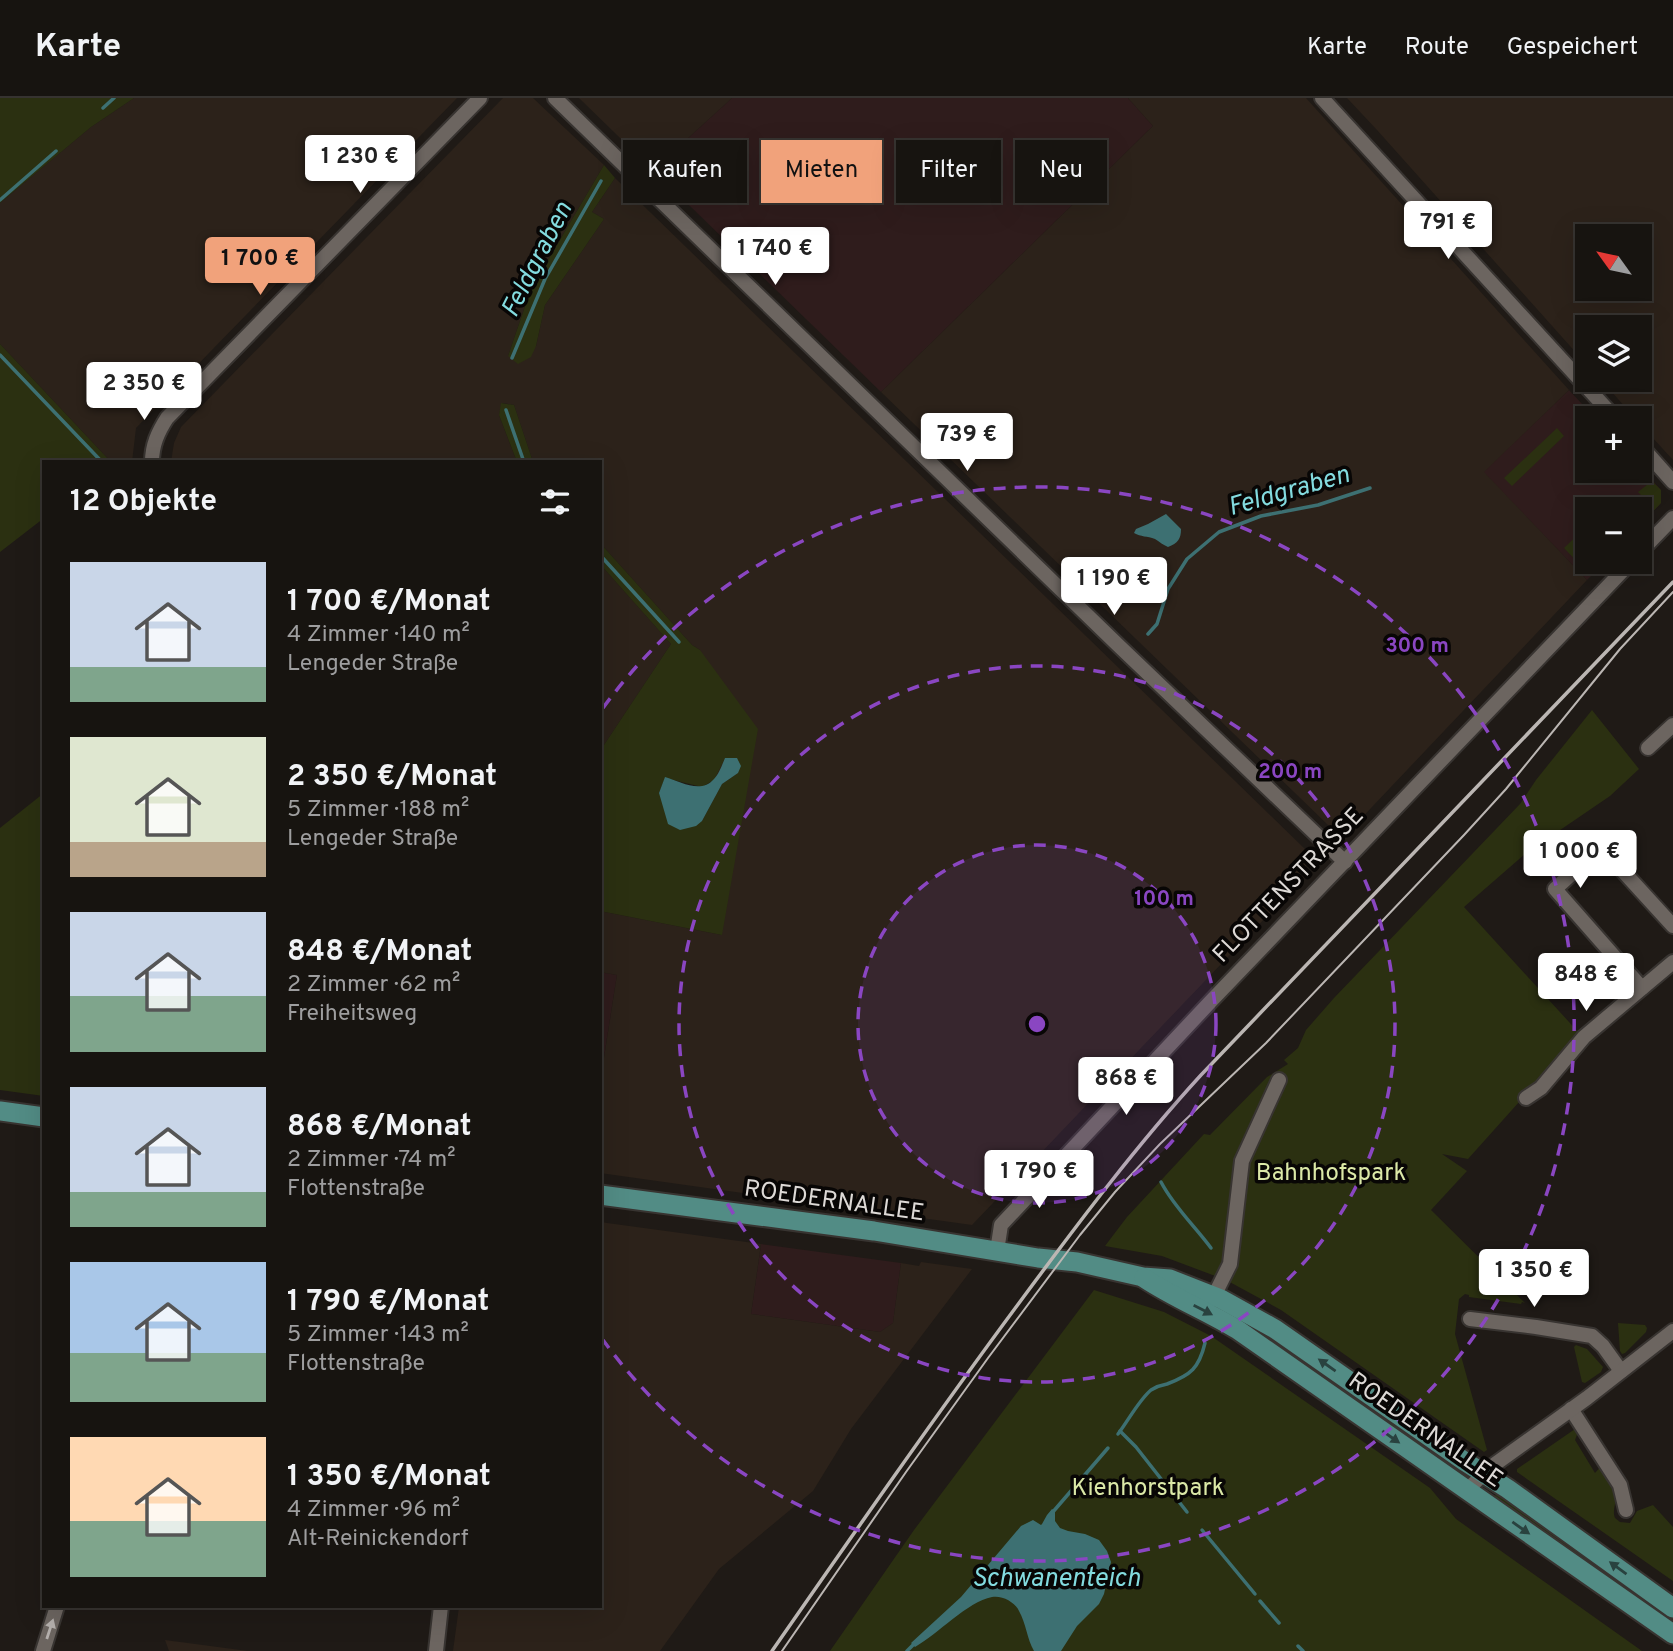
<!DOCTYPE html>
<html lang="de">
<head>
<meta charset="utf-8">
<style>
  :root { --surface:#171410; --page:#201d19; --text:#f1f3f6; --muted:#9e9e9f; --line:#363330; --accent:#f1a27b }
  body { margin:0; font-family:Overpass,sans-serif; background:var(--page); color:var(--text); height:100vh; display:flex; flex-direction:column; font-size:26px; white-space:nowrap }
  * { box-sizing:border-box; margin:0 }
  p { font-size:23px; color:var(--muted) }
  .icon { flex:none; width:38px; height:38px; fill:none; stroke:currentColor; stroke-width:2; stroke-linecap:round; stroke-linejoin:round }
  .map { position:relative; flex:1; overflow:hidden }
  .sheet { position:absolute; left:42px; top:362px; width:560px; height:1148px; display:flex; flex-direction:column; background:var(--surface); border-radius:0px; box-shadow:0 7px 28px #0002,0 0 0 2px var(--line) }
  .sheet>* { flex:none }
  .guide { position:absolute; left:623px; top:42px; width:665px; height:63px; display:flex; gap:14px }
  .needle { width:46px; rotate:303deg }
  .fabs { position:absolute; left:1575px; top:126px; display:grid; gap:14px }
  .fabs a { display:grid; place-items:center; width:77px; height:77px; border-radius:0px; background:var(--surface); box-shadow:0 7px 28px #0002,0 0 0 2px var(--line); font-size:35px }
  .price { position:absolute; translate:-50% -60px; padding:0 16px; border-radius:7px; background:#fff; color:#222; font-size:23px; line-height:46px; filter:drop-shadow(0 2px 4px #0008) }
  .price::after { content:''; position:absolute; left:50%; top:42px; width:21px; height:16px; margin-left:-10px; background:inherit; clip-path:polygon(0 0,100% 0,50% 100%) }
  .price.selected { background:var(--accent); color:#111 }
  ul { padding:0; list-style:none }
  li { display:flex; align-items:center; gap:21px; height:175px; padding:0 28px }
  li span { display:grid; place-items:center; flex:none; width:196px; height:140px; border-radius:0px; color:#555 }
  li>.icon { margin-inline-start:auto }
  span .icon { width:84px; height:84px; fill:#fffc; stroke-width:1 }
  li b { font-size:30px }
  h2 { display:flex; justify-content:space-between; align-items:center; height:84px; padding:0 28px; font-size:30px }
  .tag { padding:0 24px; border-radius:0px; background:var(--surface); box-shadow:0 7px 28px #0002,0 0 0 2px var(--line); font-size:24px; line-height:63px }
  .tag.selected { background:var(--accent); color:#111 }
  header { display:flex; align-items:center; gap:42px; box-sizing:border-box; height:98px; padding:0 35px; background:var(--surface); border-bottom:2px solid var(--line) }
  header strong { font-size:33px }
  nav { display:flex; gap:38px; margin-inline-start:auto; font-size:24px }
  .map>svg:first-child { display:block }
  .commercial { fill:#2f1c1c }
  .built { fill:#2c221a; fill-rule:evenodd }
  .green { fill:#2b3011; fill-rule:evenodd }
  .water { fill:#3d7072 }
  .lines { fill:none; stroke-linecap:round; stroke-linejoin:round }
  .stream { stroke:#3d7072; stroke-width:3.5 }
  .minor-casing { stroke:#383431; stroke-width:18 }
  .primary-casing { stroke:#383431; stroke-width:23 }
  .minor { stroke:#6c6560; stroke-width:14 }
  .primary { stroke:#528c85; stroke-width:19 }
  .tram { stroke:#bbb6b3; stroke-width:2 }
  .rail { stroke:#bbb6b3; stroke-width:3.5 }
  .oneway { fill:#29423f }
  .oneway2 { fill:#b5b0ad }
  .ring { fill:none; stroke:#8a46c2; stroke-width:3.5; stroke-dasharray:12 9 }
  .labels { text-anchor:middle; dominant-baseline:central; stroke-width:7; stroke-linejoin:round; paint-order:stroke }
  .street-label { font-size:24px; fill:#ddd9d6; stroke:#080605 }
  .park-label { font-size:24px; fill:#dbe8a7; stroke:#080605 }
  .water-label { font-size:26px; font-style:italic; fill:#83dbdf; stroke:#080605 }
  .centre { fill:#8a46c2; stroke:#080605; stroke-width:3.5 }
  .ring-label { font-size:21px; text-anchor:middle; font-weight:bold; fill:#8a46c2; stroke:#080605; stroke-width:7; stroke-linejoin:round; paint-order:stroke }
</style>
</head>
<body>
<header>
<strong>Karte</strong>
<nav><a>Karte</a><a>Route</a><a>Gespeichert</a></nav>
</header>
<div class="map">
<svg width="1673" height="1553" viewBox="0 0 1673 1553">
  <rect width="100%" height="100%" fill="#1f1a16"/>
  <!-- commercial -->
  <g class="commercial">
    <polygon points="732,0 1128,0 1153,28 881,294 653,72"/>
    <polygon points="1569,292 1595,320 1587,320 1587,373 1640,373 1640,369 1661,392 1661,405 1640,427 1640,411 1587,411 1587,464 1605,464 1587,482 1483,374"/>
    <polygon points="600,874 617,877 600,985"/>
    <polygon points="761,1146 901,1165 893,1225 880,1234 751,1216"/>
  </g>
  <!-- built -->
  <g class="built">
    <polygon points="134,0 457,0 136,330 132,364 111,364 0,246 0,105 91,29"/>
    <polygon points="503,0 533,0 604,67 531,191 508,258 536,248 545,207 604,121 592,114 615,80 1306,752 1306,777 972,1127 600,1075 600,985 617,877 600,874 600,813 722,837 700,552 692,547 600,445 600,364 533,364 514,307 502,305 499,317 517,364 171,364 174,345 181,329"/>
    <polygon points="579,0 732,0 653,72"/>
    <polygon points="1128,0 1306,0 1569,292 1484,374 1587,482 1354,728 1328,727 881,294 1153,28"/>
    <path d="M1347 0H1673V362L1640 326V320H1635L1601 282H1640V229H1587V267L1377 32ZM1587 138H1640V191H1587Z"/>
    <polygon points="600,466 671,546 600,653"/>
    <polygon points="600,1124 761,1146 751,1216 880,1234 893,1225 901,1165 919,1168 921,1164 972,1171 851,1331 813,1393 719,1471 660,1553 453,1553 459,1509 600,1508"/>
    <polygon points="165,1542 248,1553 169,1553"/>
  </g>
  <!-- green -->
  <g class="green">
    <polygon points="0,0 134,0 91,29 0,105"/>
    <polygon points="604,67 615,80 592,114 604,121 545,207 536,248 531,259 518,266 508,258 531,191"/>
    <polygon points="0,246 111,364 44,364 44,420 0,454"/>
    <polygon points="501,305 514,307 533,364 517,364 499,317"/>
    <polygon points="1557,330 1564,338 1512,388 1504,380"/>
    <polygon points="1652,383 1661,392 1661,405 1640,427 1640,411 1632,411 1644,400 1638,394"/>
    <polygon points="1587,428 1587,464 1605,464 1591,478 1564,450"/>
    <path d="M600 445 692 547 700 552 758 631 722 837 600 813V653L671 546 600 466ZM725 660 738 675 722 686 702 723 659 695 665 680 702 689 714 682Z"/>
    <polygon points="1592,612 1639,671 1610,698 1525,756 1464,809 1580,936 1468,1061 1442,1056 1467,1073 1431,1112 1525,1205 1522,1204 1521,1206 1469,1199 1469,1197 1465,1196 1459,1201 1455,1236 1487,1352 1484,1354 1281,1212 1226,1182 1162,1158 1105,1148 1127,1119 1204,1036 1210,1037 1267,979 1288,966 1284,962 1298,950 1306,932 1334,900 1520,706 1536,682"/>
    <polygon points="44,695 44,998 0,992 0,730"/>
    <polygon points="1094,1192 1164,1214 1211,1238 1430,1390 1456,1421 1642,1553 830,1553 914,1432"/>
    <polygon points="1618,1225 1645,1227 1647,1230 1646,1234 1625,1255 1622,1256 1620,1253"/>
    <polygon points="1576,1247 1587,1251 1603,1269 1601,1274 1585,1285 1582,1284 1574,1249"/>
    <polygon points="1314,1266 1458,1367 1450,1372 1309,1273"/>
    <path d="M1575 1331 1578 1334 1575 1342 1595 1375 1602 1367C1608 1377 1616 1386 1616 1398 1616 1407 1612 1412 1615 1420L1620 1424 1630 1425 1637 1413 1653 1407 1673 1429V1483L1517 1374V1371Z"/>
    <polygon points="1498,1395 1673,1519 1673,1526 1491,1401"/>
  </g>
  <!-- water -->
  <g class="water">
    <path d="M1166 416 1181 431C1181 441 1178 445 1168 449 1163 447 1160 444 1155 441 1147 438 1141 439 1134 435L1136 431 1148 426Z"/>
    <path d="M725 660H737L741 668 738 675 722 686 702 723 696 728 680 732 668 726 659 695 665 679C681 684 701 696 714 681 719 676 722 667 725 660Z"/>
    <path d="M1052 1411 1055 1413V1423L1060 1430 1068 1433 1085 1436 1099 1442 1107 1453 1111 1464 1104 1496 1099 1506 1077 1528 1061 1553H1034C1027 1541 1026 1525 1019 1513 1015 1504 1002 1497 992 1499 967 1504 938 1536 915 1549L911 1545 961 1499 1021 1428 1033 1422 1041 1427 1042 1426 1047 1417Z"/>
  </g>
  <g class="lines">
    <!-- stream -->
    <g class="stream">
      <polyline points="103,10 114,0"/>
      <polyline points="0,102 56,53"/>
      <polyline points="0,257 102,364"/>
      <polyline points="512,260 545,181 601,83"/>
      <polyline points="506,312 524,364"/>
      <polyline points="600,457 679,544"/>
      <polyline points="1148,536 1157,526 1168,491 1187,461 1219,434 1261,418 1318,407 1370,390"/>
      <path d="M1161 1084C1174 1109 1194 1127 1211 1150"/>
      <polyline points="1120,1333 1136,1349 1187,1414"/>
      <path d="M1118 1336C1128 1323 1139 1302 1151 1292 1156 1289 1161 1287 1167 1286 1191 1277 1199 1270 1205 1245"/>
      <polyline points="1052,1415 1108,1350"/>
      <polyline points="1202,1432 1255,1496"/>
      <polyline points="1260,1503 1279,1525"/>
      <polyline points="1298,1548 1303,1553"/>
      <polyline points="907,1553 915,1545"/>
    </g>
    <!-- minor casing -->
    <g class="minor-casing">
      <g id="minor">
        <polyline points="555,0 1118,547 1345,764"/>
        <polyline points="1322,0 1615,320"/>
        <polyline points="1640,347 1673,384"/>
        <path d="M152 364C152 347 158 334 167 320L480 0"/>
        <polyline points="1640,454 1673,420"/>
        <polyline points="1648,650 1673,627"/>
        <polyline points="1642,890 1555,791 1601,749 1673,828"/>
        <polyline points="1526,1000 1541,990 1584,939 1673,864"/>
        <polyline points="997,1153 1001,1127 1212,902 1631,464"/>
        <polyline points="1214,1198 1230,1166 1242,1063 1279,982"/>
        <polyline points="1470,1221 1536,1229 1592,1238 1603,1248 1621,1273"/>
        <polyline points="1571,1311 1620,1387 1626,1412"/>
        <polyline points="1467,1392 1491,1369 1587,1300 1673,1233"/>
        <polyline points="43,1553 57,1508"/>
        <polyline points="436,1553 441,1508"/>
      </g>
    </g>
    <!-- primary casing -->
    <g class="primary-casing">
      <g id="primary">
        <polyline points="0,1013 44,1019"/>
        <polyline points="600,1097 874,1133 1038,1160 1077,1164 1143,1179 1170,1181 1221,1201 1275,1231 1464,1363 1508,1391 1673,1510"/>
        <path d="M1144 1180C1174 1200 1207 1213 1238 1232L1673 1536"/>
      </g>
    </g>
    <!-- minor -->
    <use href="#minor" class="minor"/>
    <!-- primary -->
    <use href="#primary" class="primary"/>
    <!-- tram -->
    <polyline class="tram" points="782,1553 906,1374 988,1260 1080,1137 1115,1094 1160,1046 1266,945 1464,737 1506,691 1620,551 1673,494"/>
    <!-- rail -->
    <path class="rail" d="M772 1553C854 1435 936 1317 1022 1201 1079 1124 1136 1048 1201 977L1673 484"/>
  </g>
  <!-- one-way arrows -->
  <defs><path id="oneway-solid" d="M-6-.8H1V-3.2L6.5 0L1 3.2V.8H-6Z" transform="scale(1.75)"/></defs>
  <g class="oneway">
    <use href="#oneway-solid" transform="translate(1203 1212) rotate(27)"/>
    <use href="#oneway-solid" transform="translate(1327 1267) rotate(-145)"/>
    <use href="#oneway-solid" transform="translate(1391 1339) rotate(35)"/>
    <use href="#oneway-solid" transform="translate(1521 1430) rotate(35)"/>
    <use href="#oneway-solid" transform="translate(1618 1470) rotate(-144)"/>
  </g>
  <use class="oneway2" href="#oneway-solid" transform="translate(50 1531) rotate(-72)"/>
  <!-- distance rings -->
  <circle cx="1037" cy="926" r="179" fill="#8a46c2" fill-opacity=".12"/>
  <g class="ring">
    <circle cx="1037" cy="926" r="179"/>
    <circle cx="1037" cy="926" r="358"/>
    <path d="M603 610A537 537 0 1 1 603 1242"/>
  </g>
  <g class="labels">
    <!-- street labels -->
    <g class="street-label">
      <text transform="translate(1289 788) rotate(-46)">FLOTTENSTRASSE</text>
      <text transform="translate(834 1104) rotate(8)">ROEDERNALLEE</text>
      <text transform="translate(1425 1333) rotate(35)">ROEDERNALLEE</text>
    </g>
    <!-- park labels -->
    <g class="park-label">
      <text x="1331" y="1076">Bahnhofspark</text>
      <text x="1148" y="1391">Kienhorstpark</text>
    </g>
    <!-- water labels -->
    <g class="water-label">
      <text transform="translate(538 162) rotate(-63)">Feldgraben</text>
      <text transform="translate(1289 394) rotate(-16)">Feldgraben</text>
      <text x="1056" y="1481">Schwanenteich</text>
    </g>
  </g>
  <circle cx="1037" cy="926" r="10" class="centre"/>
  <g class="ring-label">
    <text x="1417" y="554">300 m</text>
    <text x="1290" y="680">200 m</text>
    <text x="1164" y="807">100 m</text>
  </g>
</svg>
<div class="fabs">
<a><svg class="needle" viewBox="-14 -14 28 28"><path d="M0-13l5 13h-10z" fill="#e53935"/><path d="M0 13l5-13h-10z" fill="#9e9e9f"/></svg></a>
<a><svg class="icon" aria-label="layers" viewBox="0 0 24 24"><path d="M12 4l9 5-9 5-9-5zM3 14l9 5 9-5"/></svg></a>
<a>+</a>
<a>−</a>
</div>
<b class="price" style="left:360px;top:97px">1 230 €</b>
<b class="price" style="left:1448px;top:163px">791 €</b>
<b class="price" style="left:775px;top:189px">1 740 €</b>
<b class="price selected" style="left:260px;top:199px">1 700 €</b>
<b class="price" style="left:144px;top:324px">2 350 €</b>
<b class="price" style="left:967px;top:375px">739 €</b>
<b class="price" style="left:1114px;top:519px">1 190 €</b>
<b class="price" style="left:1580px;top:792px">1 000 €</b>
<b class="price" style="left:1586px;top:915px">848 €</b>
<b class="price" style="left:1126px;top:1019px">868 €</b>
<b class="price" style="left:1039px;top:1112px">1 790 €</b>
<b class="price" style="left:1534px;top:1211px">1 350 €</b>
<div class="guide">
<a class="tag">Kaufen</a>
<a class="tag selected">Mieten</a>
<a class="tag">Filter</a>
<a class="tag">Neu</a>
</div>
<section class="sheet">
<h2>12 Objekte<svg class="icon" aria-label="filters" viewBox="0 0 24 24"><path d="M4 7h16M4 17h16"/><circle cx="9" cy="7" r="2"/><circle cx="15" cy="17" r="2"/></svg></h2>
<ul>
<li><span style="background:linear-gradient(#c9d6e8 75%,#7fa58c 0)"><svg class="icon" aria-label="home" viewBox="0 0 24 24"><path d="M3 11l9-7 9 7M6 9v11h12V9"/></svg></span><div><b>1 700 €/Monat</b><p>4 Zimmer · 140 m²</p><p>Lengeder Straße</p></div></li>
<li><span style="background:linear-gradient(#dfe7d0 75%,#b9a48a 0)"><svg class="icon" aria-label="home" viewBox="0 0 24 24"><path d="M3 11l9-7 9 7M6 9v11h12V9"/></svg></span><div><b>2 350 €/Monat</b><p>5 Zimmer · 188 m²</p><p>Lengeder Straße</p></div></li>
<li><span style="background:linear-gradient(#c9d6e8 60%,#7fa58c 0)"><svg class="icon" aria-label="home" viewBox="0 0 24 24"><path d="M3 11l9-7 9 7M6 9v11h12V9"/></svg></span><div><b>848 €/Monat</b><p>2 Zimmer · 62 m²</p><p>Freiheitsweg</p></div></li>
<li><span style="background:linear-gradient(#c9d6e8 75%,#7fa58c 0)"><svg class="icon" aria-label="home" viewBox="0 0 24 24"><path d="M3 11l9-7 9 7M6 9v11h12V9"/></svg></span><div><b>868 €/Monat</b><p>2 Zimmer · 74 m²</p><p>Flottenstraße</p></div></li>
<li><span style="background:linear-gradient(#a9c7e8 65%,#7fa58c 0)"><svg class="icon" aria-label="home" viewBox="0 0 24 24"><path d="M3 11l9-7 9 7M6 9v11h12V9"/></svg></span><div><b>1 790 €/Monat</b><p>5 Zimmer · 143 m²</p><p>Flottenstraße</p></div></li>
<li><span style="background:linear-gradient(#ffd9b3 60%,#7fa58c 0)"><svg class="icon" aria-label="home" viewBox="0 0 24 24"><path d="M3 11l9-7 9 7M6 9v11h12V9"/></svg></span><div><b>1 350 €/Monat</b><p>4 Zimmer · 96 m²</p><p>Alt-Reinickendorf</p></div></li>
</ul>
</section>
</div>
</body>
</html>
